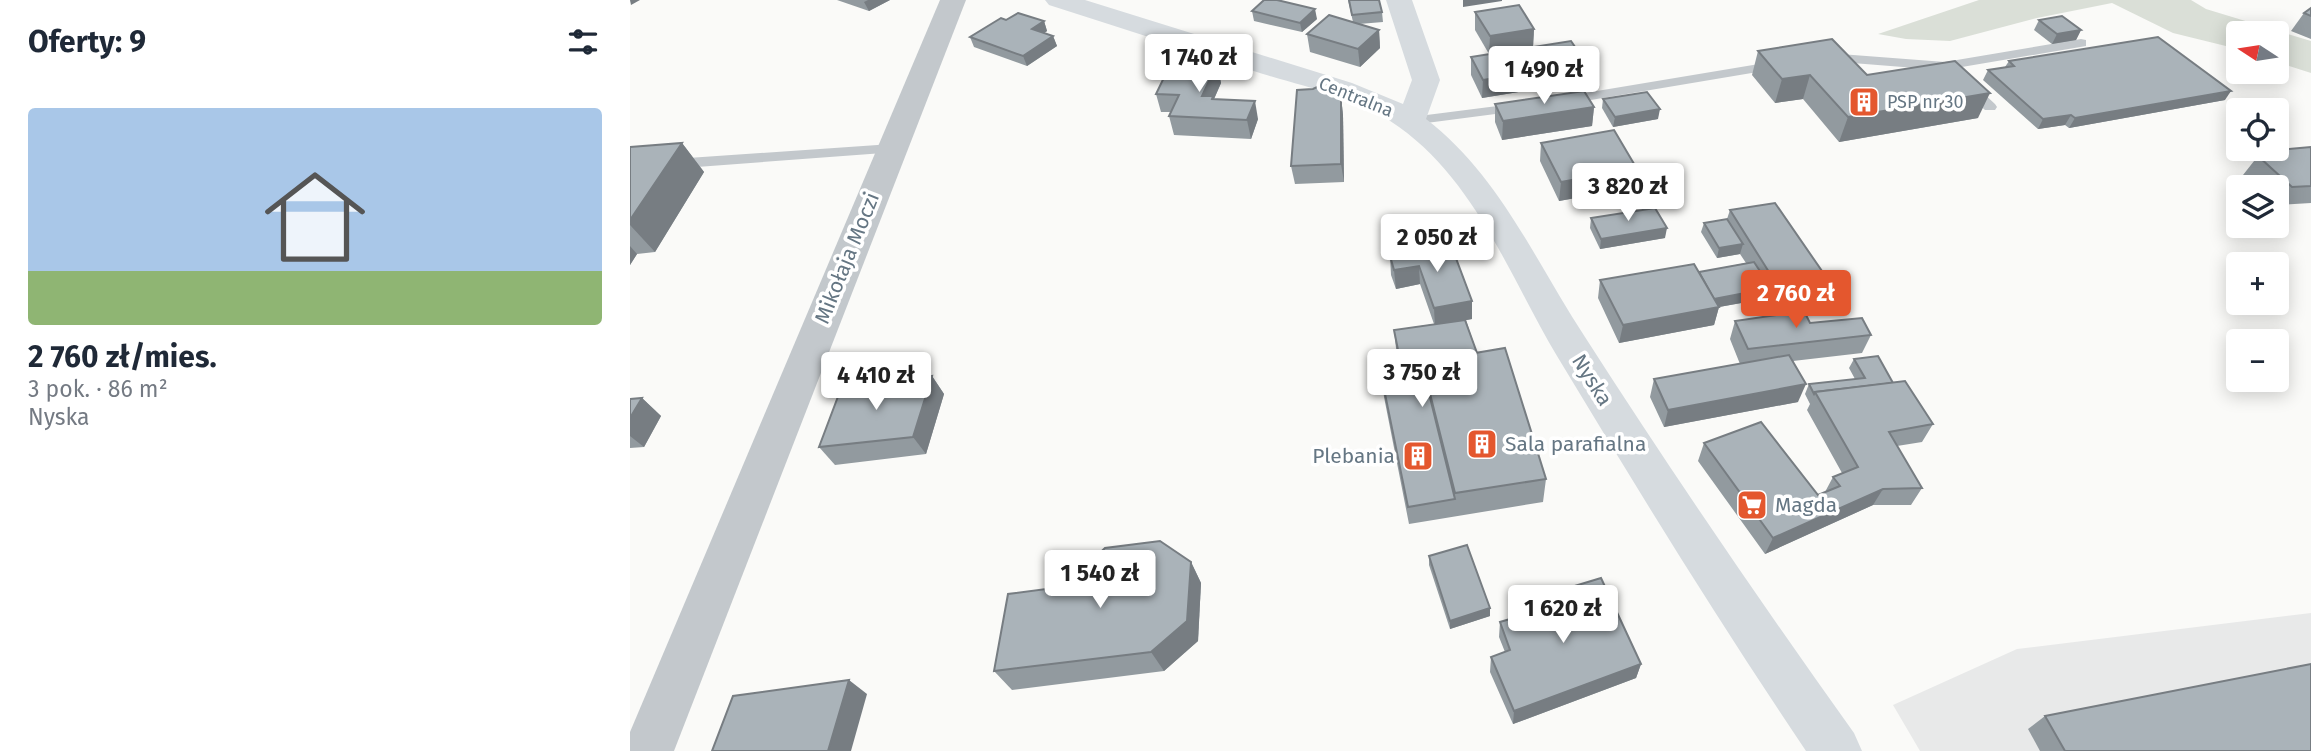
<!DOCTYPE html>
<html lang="pl">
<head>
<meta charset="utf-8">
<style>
  :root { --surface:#fff; --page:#f6f6f7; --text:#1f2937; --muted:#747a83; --accent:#e4572e }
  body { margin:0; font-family:"Fira Sans",sans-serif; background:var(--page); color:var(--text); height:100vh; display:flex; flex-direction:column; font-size:26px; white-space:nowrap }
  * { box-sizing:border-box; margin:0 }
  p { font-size:23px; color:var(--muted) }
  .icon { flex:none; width:38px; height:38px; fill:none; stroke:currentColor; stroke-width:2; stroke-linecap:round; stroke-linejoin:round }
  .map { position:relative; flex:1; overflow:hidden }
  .drawer { display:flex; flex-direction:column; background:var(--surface); width:630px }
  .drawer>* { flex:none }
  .needle { width:46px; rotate:282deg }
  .tools { position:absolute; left:1596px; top:21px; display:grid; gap:14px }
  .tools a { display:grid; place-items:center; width:63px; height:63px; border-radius:7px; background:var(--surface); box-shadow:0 4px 18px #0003; font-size:35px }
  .price { position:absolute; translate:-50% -60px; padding:0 16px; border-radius:7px; background:#fff; color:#222; font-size:23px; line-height:46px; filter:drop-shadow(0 2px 4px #0008) }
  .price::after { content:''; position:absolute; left:50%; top:42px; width:21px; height:16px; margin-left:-10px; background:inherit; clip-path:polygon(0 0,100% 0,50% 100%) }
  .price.on { background:var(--accent); color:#fff }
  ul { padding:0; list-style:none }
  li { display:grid; align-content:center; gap:14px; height:371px; padding:0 28px }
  li span { display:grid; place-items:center; height:217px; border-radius:7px; color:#555 }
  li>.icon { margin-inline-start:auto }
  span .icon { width:126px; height:126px; fill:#fffc; stroke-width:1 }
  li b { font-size:30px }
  h2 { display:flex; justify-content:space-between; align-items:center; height:84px; padding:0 28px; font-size:30px }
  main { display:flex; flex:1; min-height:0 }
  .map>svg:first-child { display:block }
  .built { fill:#e8e9e9 }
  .green { fill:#dadfd7 }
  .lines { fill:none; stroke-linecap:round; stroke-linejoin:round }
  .lane { fill:#c3c8cc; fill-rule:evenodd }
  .street { fill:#c3c8cc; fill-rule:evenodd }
  .secondary { fill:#d6dbdf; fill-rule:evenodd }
  .wall { fill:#929a9f }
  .shaded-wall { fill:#777d82 }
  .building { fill:#aab3b9; stroke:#777d82; stroke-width:2 }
  .labels { text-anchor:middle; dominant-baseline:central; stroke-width:7; stroke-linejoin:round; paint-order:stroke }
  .far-street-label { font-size:18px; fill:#657683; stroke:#fff }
  .far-poi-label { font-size:18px; fill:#657683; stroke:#fff; text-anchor:start }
  .street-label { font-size:21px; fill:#657683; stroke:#fff }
  .poi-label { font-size:21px; fill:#657683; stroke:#fff; text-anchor:start }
</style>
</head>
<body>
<main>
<section class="drawer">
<h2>Oferty: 9<svg class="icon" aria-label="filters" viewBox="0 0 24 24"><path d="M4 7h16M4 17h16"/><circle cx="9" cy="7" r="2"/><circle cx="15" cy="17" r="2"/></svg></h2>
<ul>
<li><span style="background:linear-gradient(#a9c7e8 75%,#8fb573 0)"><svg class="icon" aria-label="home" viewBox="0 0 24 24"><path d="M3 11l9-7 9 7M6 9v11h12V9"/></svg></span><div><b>2 760 zł/mies.</b><p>3 pok. · 86 m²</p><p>Nyska</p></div></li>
</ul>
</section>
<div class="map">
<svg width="1681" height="751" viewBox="0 0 1681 751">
  <rect width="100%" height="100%" fill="#fafaf8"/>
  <!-- built -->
  <polygon class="built" points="1681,613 1681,751 1290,751 1263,705 1387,649"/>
  <!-- green -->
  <polygon class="green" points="1349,0 1561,0 1576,9 1681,41 1681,73 1647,62 1647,33 1608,33 1608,49 1543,33 1482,3 1407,18 1320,41 1276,39 1248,34"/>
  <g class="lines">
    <!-- lane -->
    <g class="lane">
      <polygon points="1451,39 1456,40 1456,46 1326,68 1365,104 1367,107 1365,110 1355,110 1311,70 1197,61 1190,57 1197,53 1315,62"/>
      <polygon points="1147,61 1152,62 1152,68 931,105 924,101 931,97"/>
      <polygon points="891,103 896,104 898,107 896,110 781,125 774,121 781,117"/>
      <polygon points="262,144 267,146 270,149 267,152 0,172 0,162"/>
    </g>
    <!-- street -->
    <polygon class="street" points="310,0 336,0 44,751 0,751 0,732"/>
    <!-- secondary -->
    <path class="secondary" d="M415 0H455L722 83 773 104 782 80 756 0H782L810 80 796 119C870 176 905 261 955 337 1041 471 1131 603 1224 733L1232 751H1176C1089 622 1007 489 927 356 880 277 846 182 769 127 729 98 679 88 633 74 562 51 491 28 419 5Z"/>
  </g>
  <!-- wall -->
  <g class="wall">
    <polygon points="207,0 260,0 239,11"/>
    <polygon points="718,0 749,0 752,12 753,22 729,24 749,30 750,48 730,67 680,52 677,34 723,22"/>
    <polygon points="1681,8 1681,39 1661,31 1674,13"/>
    <polygon points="622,11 687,19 672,32 624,21"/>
    <polygon points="845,12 904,29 903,47 859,54 845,30"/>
    <polygon points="376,20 414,21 417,31 414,33 423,36 427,46 397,66 344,47 340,37"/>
    <polygon points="1409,20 1451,30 1446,40 1422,44 1404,30"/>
    <polygon points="1128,51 1237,75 1348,118 1209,142 1173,99 1145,103 1122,75"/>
    <polygon points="841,57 956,63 954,81 852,98 841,75"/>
    <polygon points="1379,61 1595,100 1439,128 1435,125 1408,129 1353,80 1358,70 1375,67"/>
    <polygon points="587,64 591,83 584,99 628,119 621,139 544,135 539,116 541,112 531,112 526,94"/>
    <polygon points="711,97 713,115 714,182 665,184 661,166"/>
    <polygon points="973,99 1028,119 983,127 972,108"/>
    <polygon points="865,104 964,107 962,126 872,140 865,122"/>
    <polygon points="52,143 74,172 25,252 7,254 0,265 0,147"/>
    <polygon points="911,143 1007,192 965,200 962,195 929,201 910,161"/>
    <polygon points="1681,147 1681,203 1647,205 1647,187 1626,187 1613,175 1628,156 1644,155 1648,150"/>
    <polygon points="1100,210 1185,290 1089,307 1084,325 989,343 968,298 970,280 1069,272 1116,263 1110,254 1087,258 1071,232 1074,223 1097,219"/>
    <polygon points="961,218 1035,238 970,249 960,228"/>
    <polygon points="821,245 842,301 842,319 836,320 847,353 916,479 913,502 779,524 754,397 752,379 771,375 766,348 764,330 804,324 790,284 766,289 761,275 760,256"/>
    <polygon points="1105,321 1241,335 1232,353 1163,361 1168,402 1034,427 1020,397 1024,379 1110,364 1100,339"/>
    <polygon points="1224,359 1263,383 1303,424 1292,442 1267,446 1292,488 1281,505 1243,505 1135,554 1068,461 1074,443 1188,495 1195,492 1203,477 1212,473 1177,410 1180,404 1175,394 1179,384 1225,379 1219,368"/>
    <polygon points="302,376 314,394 296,454 205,465 189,447"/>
    <polygon points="12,398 31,416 14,447 0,448 0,399"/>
    <polygon points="799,556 860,608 860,616 820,629 799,565"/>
    <polygon points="561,562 571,583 568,641 534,671 382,690 364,671 447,585"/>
    <polygon points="892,602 1011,664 1006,678 883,724 860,672 861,657 875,652 869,637 870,622 891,616"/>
    <polygon points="1415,716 1681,751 1410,751 1398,729"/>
  </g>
  <!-- shaded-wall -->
  <g class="shaded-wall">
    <polygon points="0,0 10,0 1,5"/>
    <polygon points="238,0 260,0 239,11 234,2"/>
    <polygon points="833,0 872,0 872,1 833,7"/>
    <polygon points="685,9 687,19 672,32 670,23"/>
    <polygon points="414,21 417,31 406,39 402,29"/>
    <polygon points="904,29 903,47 859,54 860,36"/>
    <polygon points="749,30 750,48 730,67 728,49"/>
    <polygon points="1451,30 1446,40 1422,44 1427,34"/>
    <polygon points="423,36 427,46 397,66 393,56"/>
    <polygon points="956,63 954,81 852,98 853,80"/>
    <polygon points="587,64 591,83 584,99 572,96"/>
    <polygon points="1180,75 1173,99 1145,103 1152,79"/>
    <polygon points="1601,91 1595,100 1439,128 1445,118"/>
    <polygon points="1360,93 1348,118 1209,142 1218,117"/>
    <polygon points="711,97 713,115 714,182 711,164"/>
    <polygon points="625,101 628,119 621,139 617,120"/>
    <polygon points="964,107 962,126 872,140 873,121"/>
    <polygon points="1030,109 1028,119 983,127 985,117"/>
    <polygon points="1441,115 1435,125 1408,129 1413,119"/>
    <polygon points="52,143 74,172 25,252 0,225 0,220"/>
    <polygon points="1010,174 1007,192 965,200 967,181"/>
    <polygon points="965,176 962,195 929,201 931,182"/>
    <polygon points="1037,228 1035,238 970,249 971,239"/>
    <polygon points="1113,244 1110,254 1087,258 1089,248"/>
    <polygon points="0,246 7,254 0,265"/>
    <polygon points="789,266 790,284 766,289 764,270"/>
    <polygon points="1192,271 1185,290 1138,298 1144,280"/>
    <polygon points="1141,288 1138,298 1089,307 1084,325 989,343 993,325 1077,300"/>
    <polygon points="842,301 842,319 805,326 804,308"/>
    <polygon points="302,376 314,394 296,454 283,437"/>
    <polygon points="1176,384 1168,402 1034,427 1038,410"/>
    <polygon points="12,398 31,416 14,447 0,436 0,418"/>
    <polygon points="1253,489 1243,505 1135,554 1143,538"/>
    <polygon points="561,562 571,583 568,641 534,671 521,652"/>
    <polygon points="860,608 860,616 820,629 820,621"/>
    <polygon points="1011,664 1006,678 883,724 884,711"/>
    <polygon points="219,680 237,694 221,751 198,751"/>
  </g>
  <!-- building -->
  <g class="building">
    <polygon points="634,0 647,0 685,9 670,23 622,11"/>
    <polygon points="719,0 749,0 752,12 722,15"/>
    <polygon points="889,5 904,29 860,36 845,12"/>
    <polygon points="1681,8 1681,16 1674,13"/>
    <polygon points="388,13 414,21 402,29 423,36 393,56 340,37 371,18 376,20"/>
    <polygon points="699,15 749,30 728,49 677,34"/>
    <polygon points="1432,16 1451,30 1427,34 1409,20"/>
    <polygon points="1528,37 1601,91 1445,118 1441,115 1413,119 1358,70 1384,66 1379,61"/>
    <polygon points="1202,39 1237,75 1325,61 1360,93 1218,117 1180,75 1152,79 1128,51"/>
    <polygon points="941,41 956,63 853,80 841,57"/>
    <polygon points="541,63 587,64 572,96 583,96 582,99 625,101 617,120 539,116 549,95 526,94"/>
    <polygon points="689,86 711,97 711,164 661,166 667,90 683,89"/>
    <polygon points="954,91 964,107 873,121 865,104"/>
    <polygon points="1017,92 1030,109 985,117 973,99"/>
    <polygon points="984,130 1010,174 967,181 965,176 931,182 911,143"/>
    <polygon points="52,143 0,220 0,147"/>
    <polygon points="1681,147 1681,186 1662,187 1628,156 1652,154 1648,150"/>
    <polygon points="1145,203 1192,271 1144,280 1100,210"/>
    <polygon points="1025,208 1037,228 971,239 961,218"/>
    <polygon points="1097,219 1113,244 1089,248 1074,223"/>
    <polygon points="821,245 842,301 804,308 789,266 764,270 760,256"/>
    <polygon points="1124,262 1141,288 1084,299 1069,272"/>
    <polygon points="1064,264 1089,307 993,325 970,280"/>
    <polygon points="1174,311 1180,323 1232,318 1241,335 1118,349 1105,321"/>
    <polygon points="835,320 847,353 792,362 793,369 825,499 778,507 752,379 773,375 764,330"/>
    <polygon points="875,348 916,479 825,493 792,362"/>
    <polygon points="1159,355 1176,384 1038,410 1024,379"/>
    <polygon points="1248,356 1263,383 1185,392 1184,394 1179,384 1235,378 1224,359"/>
    <polygon points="302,376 283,437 189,447 212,386"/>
    <polygon points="1275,381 1303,424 1259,432 1292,488 1253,489 1143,538 1074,443 1131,422 1188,495 1210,486 1203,477 1228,467 1185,392"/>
    <polygon points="12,398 0,418 0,399"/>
    <polygon points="530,541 561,562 557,621 521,652 364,671 378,594 447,585 446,576 475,548"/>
    <polygon points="837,545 860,608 820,621 799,556"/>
    <polygon points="971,578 1011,664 884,711 861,657 880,650 870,622 897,614 892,602"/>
    <polygon points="1681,664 1681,751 1435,751 1415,716"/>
    <polygon points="219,680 198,751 82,751 103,696"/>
  </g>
  <!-- icons -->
  <defs>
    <g id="building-square" transform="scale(1.575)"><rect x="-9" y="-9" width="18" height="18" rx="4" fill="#e4572e" stroke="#fff"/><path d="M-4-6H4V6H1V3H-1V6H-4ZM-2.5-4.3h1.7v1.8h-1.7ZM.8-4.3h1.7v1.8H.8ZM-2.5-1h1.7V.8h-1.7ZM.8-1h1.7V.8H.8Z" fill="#fff"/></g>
    <g id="supermarket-square" transform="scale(1.575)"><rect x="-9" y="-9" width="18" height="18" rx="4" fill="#e4572e" stroke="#fff"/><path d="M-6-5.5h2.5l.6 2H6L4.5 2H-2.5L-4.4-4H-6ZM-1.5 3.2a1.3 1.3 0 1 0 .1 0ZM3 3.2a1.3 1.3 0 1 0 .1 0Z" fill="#fff"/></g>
  </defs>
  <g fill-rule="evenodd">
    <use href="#building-square" x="1234" y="102"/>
    <use href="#building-square" x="852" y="444"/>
    <use href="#building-square" x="788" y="456"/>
    <use href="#supermarket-square" x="1122" y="505"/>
  </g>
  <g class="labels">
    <!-- far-street labels -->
    <g class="far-street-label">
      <text transform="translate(726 97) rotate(22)">Centralna</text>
    </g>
    <!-- far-poi labels -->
    <g class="far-poi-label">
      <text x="1257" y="102">PSP nr 30</text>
    </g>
    <!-- street labels -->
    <g class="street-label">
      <text transform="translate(217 258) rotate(-68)">Mikołaja Moczi</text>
      <text transform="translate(962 380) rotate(58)">Nyska</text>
    </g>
    <!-- poi labels -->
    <g class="poi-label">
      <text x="875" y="444">Sala parafialna</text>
      <text x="765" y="456" text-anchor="end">Plebania</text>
      <text x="1145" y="505">Magda</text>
    </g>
  </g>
</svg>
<div class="tools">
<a><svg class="needle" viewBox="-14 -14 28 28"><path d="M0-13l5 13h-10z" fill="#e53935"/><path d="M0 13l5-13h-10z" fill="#747a83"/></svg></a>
<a><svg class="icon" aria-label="locate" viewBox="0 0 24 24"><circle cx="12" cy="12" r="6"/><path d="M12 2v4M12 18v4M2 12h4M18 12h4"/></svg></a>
<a><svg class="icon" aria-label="layers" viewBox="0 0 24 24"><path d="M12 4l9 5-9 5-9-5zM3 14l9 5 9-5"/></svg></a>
<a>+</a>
<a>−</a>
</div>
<b class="price" style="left:569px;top:94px">1 740 zł</b>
<b class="price" style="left:914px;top:106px">1 490 zł</b>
<b class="price" style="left:998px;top:223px">3 820 zł</b>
<b class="price" style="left:807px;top:274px">2 050 zł</b>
<b class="price on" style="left:1166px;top:330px">2 760 zł</b>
<b class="price" style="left:792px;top:409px">3 750 zł</b>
<b class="price" style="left:246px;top:412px">4 410 zł</b>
<b class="price" style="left:470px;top:610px">1 540 zł</b>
<b class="price" style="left:933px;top:645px">1 620 zł</b>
</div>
</main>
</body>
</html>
